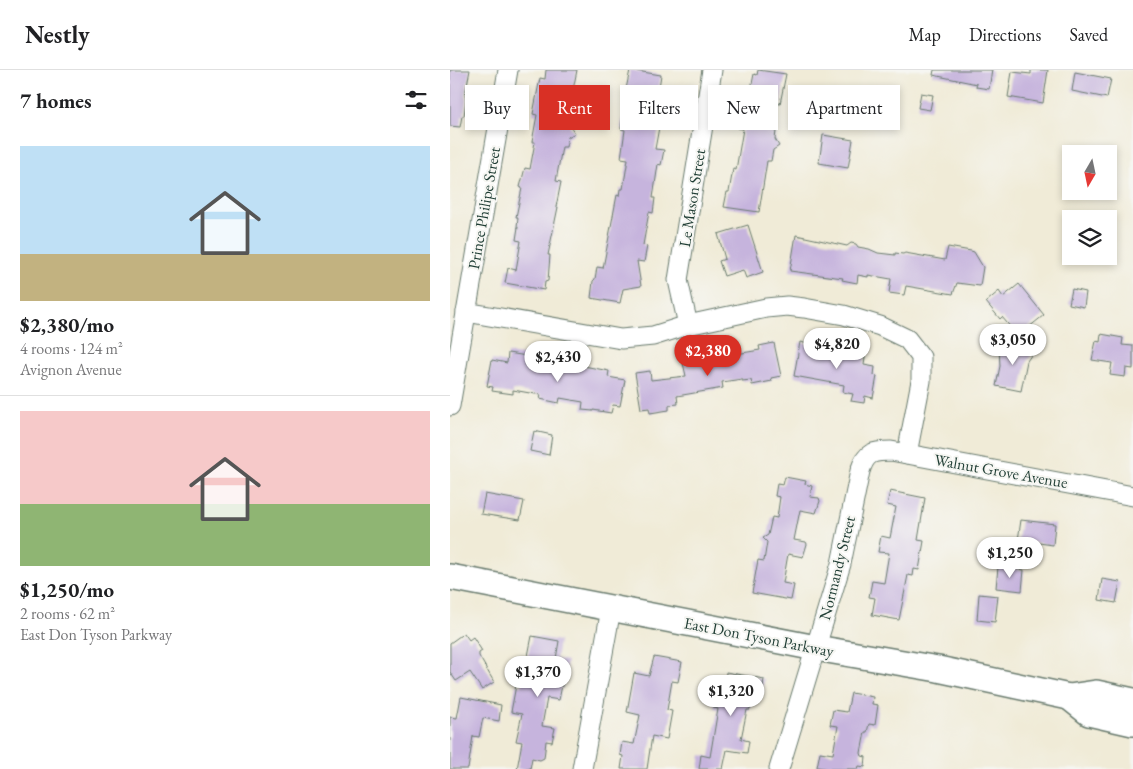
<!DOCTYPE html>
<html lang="en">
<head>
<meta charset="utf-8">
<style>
  :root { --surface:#fff; --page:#f6f6f6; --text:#202124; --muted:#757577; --line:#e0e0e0; --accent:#d93025 }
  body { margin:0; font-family:"EB Garamond",serif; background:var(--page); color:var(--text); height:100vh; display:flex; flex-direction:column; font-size:19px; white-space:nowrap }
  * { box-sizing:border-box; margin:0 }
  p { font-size:16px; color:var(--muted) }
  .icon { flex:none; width:28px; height:28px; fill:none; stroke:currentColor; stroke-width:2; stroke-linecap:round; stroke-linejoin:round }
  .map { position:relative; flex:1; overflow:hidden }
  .side { display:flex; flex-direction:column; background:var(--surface); width:450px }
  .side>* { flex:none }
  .top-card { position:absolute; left:15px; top:15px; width:475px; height:45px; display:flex; gap:10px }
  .needle { width:32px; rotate:189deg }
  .tools { position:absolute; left:612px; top:75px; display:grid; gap:10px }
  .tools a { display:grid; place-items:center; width:55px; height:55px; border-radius:0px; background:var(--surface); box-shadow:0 2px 8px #0003; font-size:25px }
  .price { position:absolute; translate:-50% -42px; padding:0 11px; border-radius:18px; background:#fff; color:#222; font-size:16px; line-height:32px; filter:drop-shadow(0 1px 2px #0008) }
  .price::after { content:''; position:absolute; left:50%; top:30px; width:15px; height:11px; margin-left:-8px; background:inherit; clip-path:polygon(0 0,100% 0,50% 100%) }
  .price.selected { background:var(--accent); color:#fff }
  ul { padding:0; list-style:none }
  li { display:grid; align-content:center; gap:10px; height:265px; padding:0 20px }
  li+li { border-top:1px solid var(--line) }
  li span { display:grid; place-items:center; height:155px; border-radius:0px; color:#555 }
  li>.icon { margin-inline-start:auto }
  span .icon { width:90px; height:90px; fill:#fffc; stroke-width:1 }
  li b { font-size:21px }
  h2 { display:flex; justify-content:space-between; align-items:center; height:60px; padding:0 20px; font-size:21px }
  .pill { padding:0 18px; border-radius:0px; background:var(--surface); box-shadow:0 2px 8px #0003; font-size:18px; line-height:45px }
  .pill.selected { background:var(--accent); color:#fff }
  header { display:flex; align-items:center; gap:30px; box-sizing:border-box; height:70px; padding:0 25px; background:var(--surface); border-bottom:1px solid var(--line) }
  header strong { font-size:24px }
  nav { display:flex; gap:28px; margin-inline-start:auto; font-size:18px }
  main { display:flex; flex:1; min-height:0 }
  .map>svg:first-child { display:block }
  .building { fill:#c6b4dd }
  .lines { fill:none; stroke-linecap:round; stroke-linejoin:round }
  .minor-casing { stroke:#687a6d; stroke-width:21 }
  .major-casing { stroke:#687a6d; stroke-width:28 }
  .minor { stroke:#fff; stroke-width:19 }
  .major { stroke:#fff; stroke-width:25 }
  .labels { text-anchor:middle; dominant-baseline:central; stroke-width:4; stroke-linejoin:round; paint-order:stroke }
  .street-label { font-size:16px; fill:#1f3d34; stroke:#f6f6f2 }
</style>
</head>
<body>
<header>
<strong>Nestly</strong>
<nav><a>Map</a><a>Directions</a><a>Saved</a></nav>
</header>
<main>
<section class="side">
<h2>7 homes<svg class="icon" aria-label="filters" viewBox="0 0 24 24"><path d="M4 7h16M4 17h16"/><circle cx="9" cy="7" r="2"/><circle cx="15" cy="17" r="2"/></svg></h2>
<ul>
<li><span style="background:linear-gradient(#bfe0f5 70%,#c2b280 0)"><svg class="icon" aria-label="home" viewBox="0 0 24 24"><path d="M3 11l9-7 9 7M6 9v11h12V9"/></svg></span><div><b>$2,380/mo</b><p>4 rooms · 124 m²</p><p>Avignon Avenue</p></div></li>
<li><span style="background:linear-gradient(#f6c9c9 60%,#8fb573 0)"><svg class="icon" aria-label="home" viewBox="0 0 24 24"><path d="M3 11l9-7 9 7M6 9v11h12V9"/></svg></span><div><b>$1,250/mo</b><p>2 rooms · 62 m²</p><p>East Don Tyson Parkway</p></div></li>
</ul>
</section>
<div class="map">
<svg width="683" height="699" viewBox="0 0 683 699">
  <rect width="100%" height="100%" fill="#f6f6f2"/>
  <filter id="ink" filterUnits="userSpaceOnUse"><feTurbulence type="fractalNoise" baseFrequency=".02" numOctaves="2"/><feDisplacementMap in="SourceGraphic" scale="10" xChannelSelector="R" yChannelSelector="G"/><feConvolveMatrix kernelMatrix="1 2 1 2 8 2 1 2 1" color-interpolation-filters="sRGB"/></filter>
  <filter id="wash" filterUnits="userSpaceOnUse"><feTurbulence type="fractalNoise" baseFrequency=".0096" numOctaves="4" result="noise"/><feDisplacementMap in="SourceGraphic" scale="20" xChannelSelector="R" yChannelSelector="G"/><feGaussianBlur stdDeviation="1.12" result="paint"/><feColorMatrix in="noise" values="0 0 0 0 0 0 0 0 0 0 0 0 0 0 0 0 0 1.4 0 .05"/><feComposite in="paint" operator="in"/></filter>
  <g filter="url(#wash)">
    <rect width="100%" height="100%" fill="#f0ebd7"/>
    <g id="blocks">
      <!-- building -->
      <g class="building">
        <polygon points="0,0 20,0 15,25 16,30 14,46 12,46 10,57 0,56"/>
        <polygon points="96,0 127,0 119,40 123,41 120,56 125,63 118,67 116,77 112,77 106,111 111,112 106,137 108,137 98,185 100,185 98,211 95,212 94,220 55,213 58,198 66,200 71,171 66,170 68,157 67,157 68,147 66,147 72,118 70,117 75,98 80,99 85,72 82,72 87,45 83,44 90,8 95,9"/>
        <polygon points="180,0 211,5 208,24 218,26 218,28 216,39 215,42 212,41 205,79 214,80 211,95 208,94 203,128 205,128 203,143 199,142 193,175 197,176 194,192 187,191 191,216 173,219 170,233 141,228 143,211 145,209 147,197 153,198 167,125 169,126 170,119 173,119 178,89 171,88 175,60 171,59 176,26 175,24"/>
        <polygon points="308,0 336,4 330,34 325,33 321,53 327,54 325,69 329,76 323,80 321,91 317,91 309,142 274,137 277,122 279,122 283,99 286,100 293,59 287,58 294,22 300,24 304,4 307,5"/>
        <polygon points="484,0 542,0 539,19 526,17 527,14 483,5"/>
        <polygon points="581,0 598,0 593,33 558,27 562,2 581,4"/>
        <polygon points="625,2 661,9 657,28 622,21"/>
        <polygon points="471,23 483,25 480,40 468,38"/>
        <polygon points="373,65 403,70 398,98 369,93"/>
        <polygon points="298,155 313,202 296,208 293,200 274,206 269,191 275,189 268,164"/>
        <polygon points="346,165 397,176 401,173 406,174 408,177 419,179 428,183 445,185 445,183 453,184 455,183 495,190 498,177 521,181 524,182 533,197 530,216 507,213 503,224 456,216 454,225 439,223 441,209 418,205 418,207 408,205 407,213 392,210 393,208 340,201"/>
        <polygon points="569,214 594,245 568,266 552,247 550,249 536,232 549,221 553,227"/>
        <polygon points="622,219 636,222 634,237 619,234"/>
        <polygon points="651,264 673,268 672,275 683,276 683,299 676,298 675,307 660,305 662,293 642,290 646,271 650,272"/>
        <polygon points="350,272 415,287 414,295 425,297 424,305 427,306 423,328 415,326 414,333 401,331 403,324 393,322 394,315 344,306"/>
        <polygon points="324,273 331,306 321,308 322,311 302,315 301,310 292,311 292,309 272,312 273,318 227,326 228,334 219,335 219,340 200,343 199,338 191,339 185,303 200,301 201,310 236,306 233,293 310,280 309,276"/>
        <polygon points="582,275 582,284 577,291 571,321 546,316 550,296 549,277"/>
        <polygon points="58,283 77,286 75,296 108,302 109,291 159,301 158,307 175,310 170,336 163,335 161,343 143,340 143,341 132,340 133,332 110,328 109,333 90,329 91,325 63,320 63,324 42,321 43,317 37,316 42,290 57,293"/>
        <polygon points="84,361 102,365 99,385 80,381"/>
        <polygon points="335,407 356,411 355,414 362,416 360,427 369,428 370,431 366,443 350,440 344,470 356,472 357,474 353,487 338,484 333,513 344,515 341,530 302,523 308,490 314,491 317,472 313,468 318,465 322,447 327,448 330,427 325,426 327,414 333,415"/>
        <polygon points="440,421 475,428 468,470 474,471 469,500 464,499 463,506 458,505 449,550 422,545 425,528 419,527 422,511 434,513 439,483 428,482 431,466 440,468 446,437 437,435"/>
        <polygon points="35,424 74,431 70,450 31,444"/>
        <polygon points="571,450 605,454 603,475 582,472 582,478 567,477"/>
        <polygon points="548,497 574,500 572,521 546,518"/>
        <polygon points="652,509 670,512 666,533 649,530"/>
        <polygon points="529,524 548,526 545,552 527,550"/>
        <polygon points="14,563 19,570 23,567 32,581 29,583 29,586 44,612 32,620 20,602 6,611 0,602 0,573"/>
        <polygon points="82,566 109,571 106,589 117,591 109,630 97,628 92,656 105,658 102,672 96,671 94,688 90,690 82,688 80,699 67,699 72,672 66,671 72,644 61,642 66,615 72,616"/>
        <polygon points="204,587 232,592 228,612 222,611 217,640 222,641 217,669 202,666 197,699 171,699 173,686 170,685 172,672 184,674 190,645 177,642 184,603 199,606"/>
        <polygon points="276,602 314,609 312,624 308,623 306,634 301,633 300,640 297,640 291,669 299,671 297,683 277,680 273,699 249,699 251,685 260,687 268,639 264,638 268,611 275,613"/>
        <polygon points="401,623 423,627 422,634 428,635 425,655 419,654 417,662 415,662 411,683 412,686 416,687 415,697 409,696 408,699 380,699 367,697 370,682 383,684 388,656 380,655 383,640 397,642"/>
        <polygon points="11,627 51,635 49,651 33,648 29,667 23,666 18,699 0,699 0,647 7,648"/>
      </g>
    </g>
  </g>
  <g filter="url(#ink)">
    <use href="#blocks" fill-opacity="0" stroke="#687a6d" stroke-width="1"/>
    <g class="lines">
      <!-- minor casing -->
      <g class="minor-casing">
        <g id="minor">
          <polyline points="16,242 171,269 203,266 238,255 316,238 337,236 354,238 394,245 430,256 457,269 471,287 471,311 457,384"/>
          <polyline points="238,255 228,210 262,0"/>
          <polyline points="0,336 58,0"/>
          <polyline points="132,699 161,539"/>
          <path d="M329 699 391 494 410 401C416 382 423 381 441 381L683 426"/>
        </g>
      </g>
      <!-- major casing -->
      <g class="major-casing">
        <g id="major">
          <polyline points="0,507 366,578 488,599 619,627 646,623 683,631"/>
          <polyline points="619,627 639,643 683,653"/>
        </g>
      </g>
      <!-- minor -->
      <use href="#minor" class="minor"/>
      <!-- major -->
      <use href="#major" class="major"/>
    </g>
  </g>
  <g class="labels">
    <!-- street labels -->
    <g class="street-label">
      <text transform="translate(242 128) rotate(-81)">Le Mason Street</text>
      <text transform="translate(34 138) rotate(-80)">Prince Philipe Street</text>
      <text transform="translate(551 401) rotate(10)">Walnut Grove Avenue</text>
      <text transform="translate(387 498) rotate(-76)">Normandy Street</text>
      <text transform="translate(309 567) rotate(11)">East Don Tyson Parkway</text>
    </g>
  </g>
</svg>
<div class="tools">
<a><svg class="needle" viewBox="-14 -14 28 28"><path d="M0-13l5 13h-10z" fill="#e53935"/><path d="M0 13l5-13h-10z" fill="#757577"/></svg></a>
<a><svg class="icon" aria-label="layers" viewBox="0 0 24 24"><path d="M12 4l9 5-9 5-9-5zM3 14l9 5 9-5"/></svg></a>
</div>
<b class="price" style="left:563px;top:296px">$3,050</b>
<b class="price" style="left:387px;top:300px">$4,820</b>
<b class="price selected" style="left:258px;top:307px">$2,380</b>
<b class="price" style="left:108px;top:313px">$2,430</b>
<b class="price" style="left:560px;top:509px">$1,250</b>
<b class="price" style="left:88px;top:628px">$1,370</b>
<b class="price" style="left:281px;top:647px">$1,320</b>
<div class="top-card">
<a class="pill">Buy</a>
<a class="pill selected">Rent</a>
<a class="pill">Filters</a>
<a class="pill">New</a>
<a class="pill">Apartment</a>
</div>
</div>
</main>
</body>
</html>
